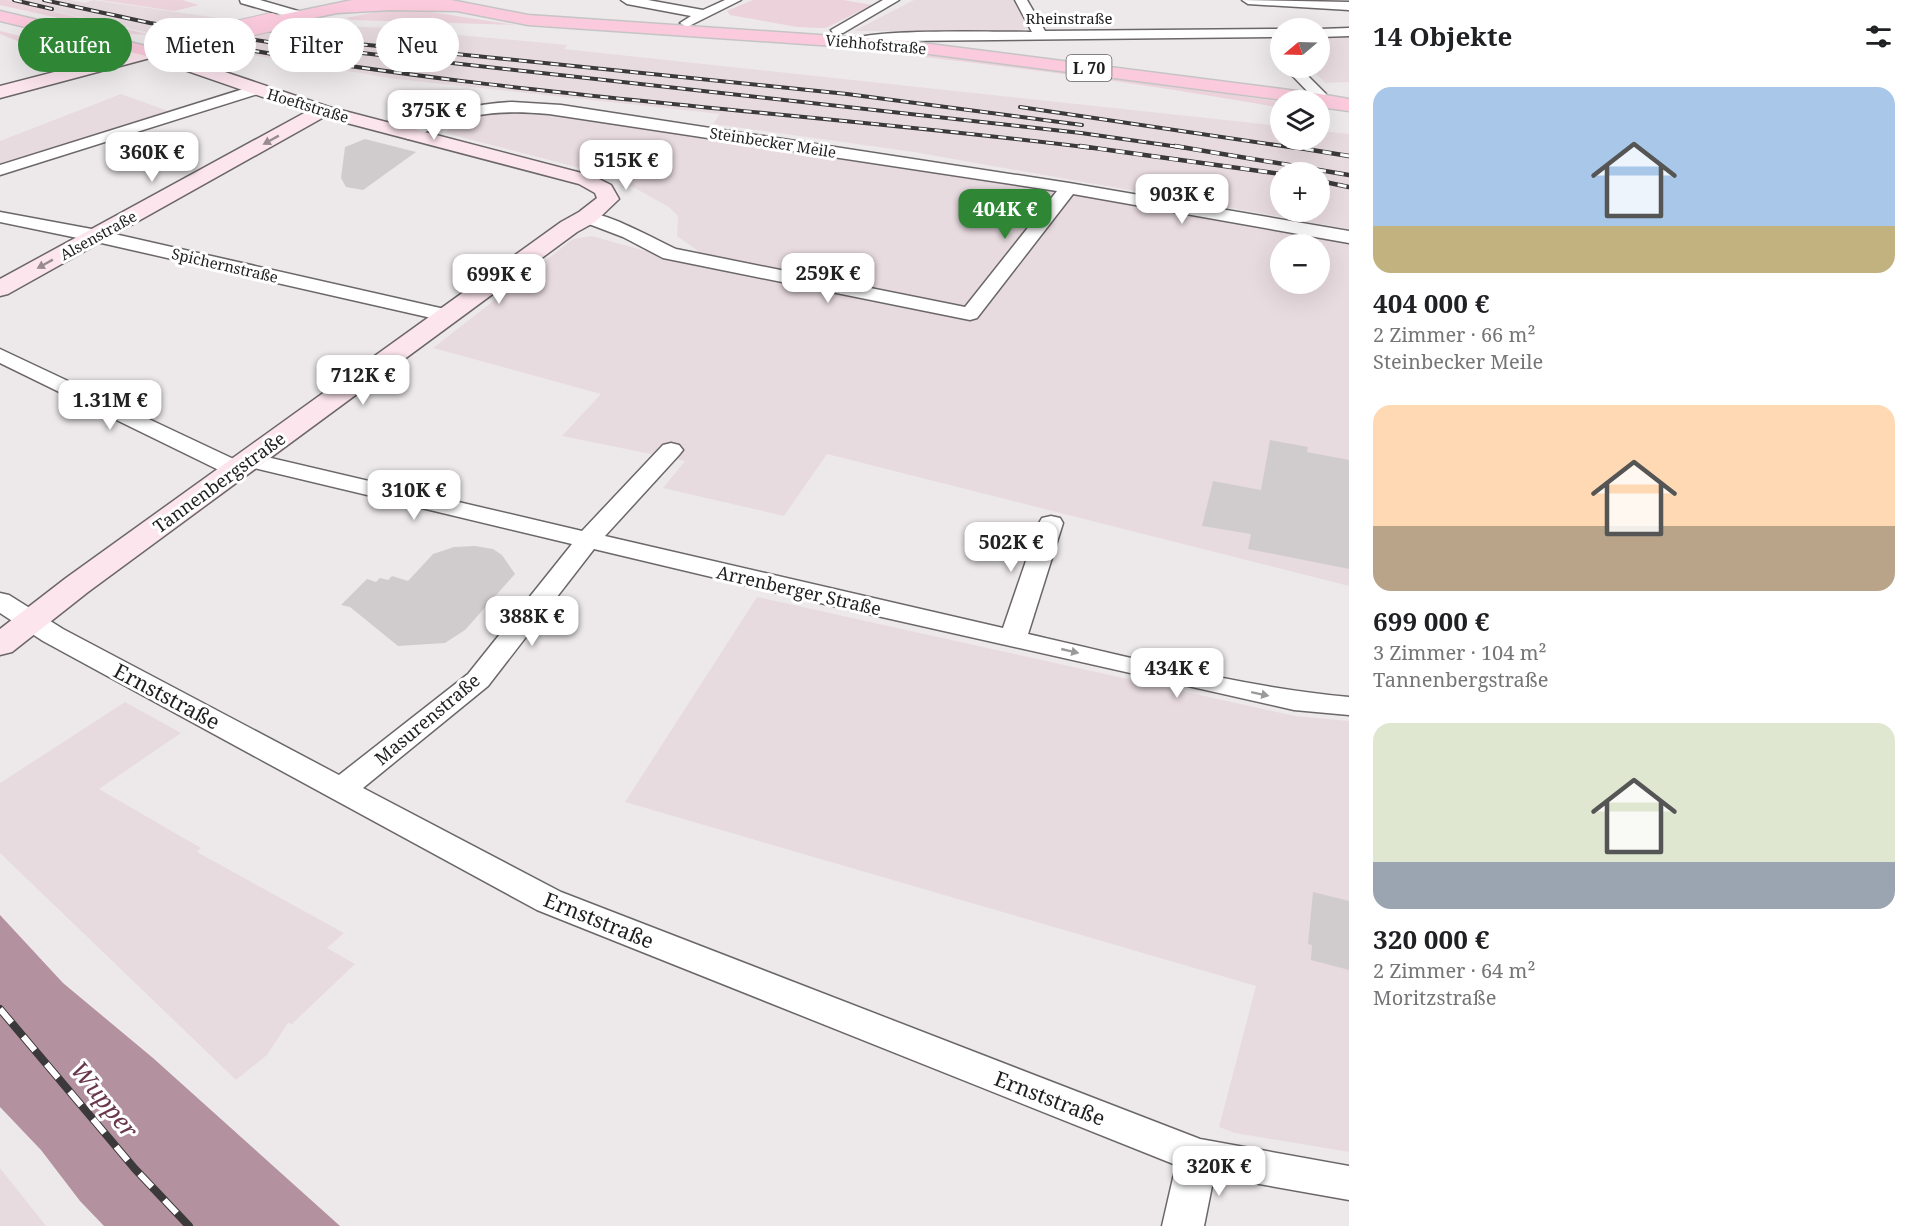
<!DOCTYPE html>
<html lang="de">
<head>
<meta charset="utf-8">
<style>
  :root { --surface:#fff; --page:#f2f2f2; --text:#202124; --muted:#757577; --accent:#2f8736 }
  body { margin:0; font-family:"Noto Serif",serif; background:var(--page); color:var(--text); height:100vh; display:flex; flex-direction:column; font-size:22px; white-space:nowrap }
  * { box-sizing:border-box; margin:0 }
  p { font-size:20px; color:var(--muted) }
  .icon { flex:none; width:33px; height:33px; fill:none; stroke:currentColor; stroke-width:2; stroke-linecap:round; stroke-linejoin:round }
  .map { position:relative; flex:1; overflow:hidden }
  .side { display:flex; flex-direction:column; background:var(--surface); width:570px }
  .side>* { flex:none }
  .guide { position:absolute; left:18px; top:18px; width:570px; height:54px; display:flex; gap:12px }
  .needle { width:39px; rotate:251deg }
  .tools { position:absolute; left:1270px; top:18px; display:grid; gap:12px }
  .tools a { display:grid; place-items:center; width:60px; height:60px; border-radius:50%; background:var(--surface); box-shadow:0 6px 24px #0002; font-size:30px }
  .price { position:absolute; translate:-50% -51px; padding:0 14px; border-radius:12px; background:#fff; color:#222; font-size:20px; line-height:39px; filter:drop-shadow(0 2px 3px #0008) }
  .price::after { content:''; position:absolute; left:50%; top:36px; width:18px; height:14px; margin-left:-9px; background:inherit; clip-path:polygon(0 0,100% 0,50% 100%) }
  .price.current { background:var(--accent); color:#fff }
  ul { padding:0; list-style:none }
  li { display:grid; align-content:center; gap:12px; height:318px; padding:0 24px }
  li span { display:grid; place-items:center; height:186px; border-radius:18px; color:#555 }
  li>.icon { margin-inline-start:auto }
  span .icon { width:108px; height:108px; fill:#fffc; stroke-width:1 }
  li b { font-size:26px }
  h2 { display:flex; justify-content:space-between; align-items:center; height:72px; padding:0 24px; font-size:26px }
  .pill { padding:0 21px; border-radius:27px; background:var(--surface); box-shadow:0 6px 24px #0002; font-size:21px; line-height:54px }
  .pill.current { background:var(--accent); color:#fff }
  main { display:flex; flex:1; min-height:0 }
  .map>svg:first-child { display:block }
  .built { fill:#e8dbe0; fill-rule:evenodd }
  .green { fill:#ebd2db }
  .water { fill:#b4919e }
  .building { fill:#d0ccce }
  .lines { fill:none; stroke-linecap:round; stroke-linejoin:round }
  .street-casing { stroke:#6b6768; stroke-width:3 }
  .secondary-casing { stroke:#6b6768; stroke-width:3 }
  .primary-casing { stroke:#c5c4c4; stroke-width:3 }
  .street { fill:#fff; fill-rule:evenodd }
  .secondary { fill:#fde5ee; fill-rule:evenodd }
  .primary { fill:#fbcbdd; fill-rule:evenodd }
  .rail-far2-casing { stroke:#3b393a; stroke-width:4 }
  .rail-far1-casing { stroke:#3b393a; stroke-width:4.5 }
  .rail-casing { stroke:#3b393a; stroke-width:8 }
  .rail-far2 { stroke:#fff; stroke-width:2; stroke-dasharray:8; stroke-linecap:butt }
  .rail-far1 { stroke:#fff; stroke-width:3; stroke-dasharray:9; stroke-linecap:butt }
  .rail { stroke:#fff; stroke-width:6; stroke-dasharray:18; stroke-linecap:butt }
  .primary-bridge-casing { stroke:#c5c4c4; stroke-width:20; stroke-linecap:butt }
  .primary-bridge { stroke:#fbcbdd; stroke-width:18 }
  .oneway { fill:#998b90 }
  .oneway2 { fill:#9a9a9a }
  .labels { text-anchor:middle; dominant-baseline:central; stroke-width:6; stroke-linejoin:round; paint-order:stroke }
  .far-street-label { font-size:15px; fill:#1f1e1e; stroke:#fff }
  .shield { fill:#fff; stroke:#626262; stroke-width:1.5 }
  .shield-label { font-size:16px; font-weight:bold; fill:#1f1e1e }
  .street-label { font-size:18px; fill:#1f1e1e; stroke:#fff }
  .near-street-label { font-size:21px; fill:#1f1e1e; stroke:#fff }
  .near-water-label { font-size:24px; font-style:italic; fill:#69374c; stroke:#fff }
</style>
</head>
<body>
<main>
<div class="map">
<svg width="1349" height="1226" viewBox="0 0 1349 1226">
  <rect width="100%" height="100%" fill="#ede9eb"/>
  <!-- built -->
  <g class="built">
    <path d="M6 0H70L85 3 93 0 232 20 303 25 451 30 448 34 568 45 564 49 1281 126V140H1320V131L1349 134V229L914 152 713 124 720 114 396 79 227 51ZM1281 172H1320V212H1281Z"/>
    <polygon points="914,0 1014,0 1028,28 1015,32 854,31"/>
    <polygon points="1320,37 1349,37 1349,82 1326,83 1309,68 1320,68"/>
    <polygon points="121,94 171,112 0,165 0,141"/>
    <path d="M512 110 564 114 1160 207 1349 244V586L827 454 784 516 663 488 685 461 562 436 601 394 433 348 573 239 592 236 674 259 698 251 677 236 678 216 669 207 615 177 445 133 453 125 477 115ZM1281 244H1320V284H1281Z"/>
    <polygon points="757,597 1295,716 1349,721 1349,1152 1235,1133 1219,1127 1256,986 625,802"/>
    <polygon points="125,702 181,733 99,789 201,848 197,852 344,933 327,948 355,964 292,1024 288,1023 267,1055 236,1080 0,853 0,783"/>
    <polygon points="0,1168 46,1226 0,1226"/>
  </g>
  <!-- green -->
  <g class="green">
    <polygon points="0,0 6,0 151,35 130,34 0,5"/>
    <polygon points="100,0 182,0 199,5 174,11"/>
    <polygon points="753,0 843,0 872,5 826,28 819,28 797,27 730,15 727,11"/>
    <polygon points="385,10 418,10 515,25 351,20 346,18"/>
    <path d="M0 31 68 48 75 54C67 61 49 68 39 62L47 53 0 34Z"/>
    <path d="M873 49C1009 64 1145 81 1281 102V108C1145 83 1008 66 870 51Z"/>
  </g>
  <!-- water -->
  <polygon class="water" points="0,915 63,983 153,1058 340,1226 104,1226 80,1201 41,1150 0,1107"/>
  <!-- building -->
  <g class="building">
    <polygon points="365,139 416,152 363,190 346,187 341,178 345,147"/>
    <polygon points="1270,440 1308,447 1307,452 1349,460 1349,569 1248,549 1251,534 1202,526 1213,481 1261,490"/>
    <polygon points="475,546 493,549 502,555 515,574 465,630 445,643 398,646 350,607 341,605 367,579 376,582 380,578 388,580 392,576 408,581 433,554 454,547"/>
    <polygon points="1313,892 1349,901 1349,970 1311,960 1312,945 1308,944"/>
  </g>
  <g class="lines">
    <!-- street casing -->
    <g class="street-casing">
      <g id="street">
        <polygon points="240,0 260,0 305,13 307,16 300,20 241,3"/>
        <polygon points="621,0 648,0 703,10 725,0 741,0 687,27 680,23 691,16 627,4"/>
        <polygon points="883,0 899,0 843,33 833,33 831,30"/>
        <path d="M1015 0H1027L1045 31 1281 29V37L903 41 857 45 850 41C862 28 1005 32 1032 32Z"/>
        <polygon points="1242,0 1349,2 1349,10 1248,4"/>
        <polygon points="1349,28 1349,36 1320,37 1320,29"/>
        <polygon points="1285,68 1300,68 1326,94 1320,101 1306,100 1310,94"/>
        <polygon points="259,84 267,89 264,92 0,175 0,165"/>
        <path d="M512 102 561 105 1069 183 1349 231V243L1073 194 977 318 970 320 663 258 623 237 581 221 578 217 581 213C600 208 656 240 676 249L965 307 1057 191 549 114C493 109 465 114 414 137L408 139 400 134C416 114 487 103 512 102Z"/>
        <polygon points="0,212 97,230 449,310 456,312 459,316 456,320 449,322 97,242 0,222"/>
        <path d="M0 349 240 462 238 460 242 455 250 453 582 531 663 445 671 443 679 445 683 450 679 455 605 536 1003 628 1039 523 1042 518 1051 516 1060 518 1063 523 1028 634C1134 658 1240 687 1349 697V715L1294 710 833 606 594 549 488 686 363 788 561 892 1200 1139 1349 1166V1200L1214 1176 1204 1226H1162L1176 1165 537 910 43 641 0 613V593L9 595 63 629 339 775 468 674 572 544 246 466 249 470 245 475 237 477 229 475 0 363Z"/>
      </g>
    </g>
    <!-- secondary casing -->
    <g class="secondary-casing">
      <polygon id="secondary" points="151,47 329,107 593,176 611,185 619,199 595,222 577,232 88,592 12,652 0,655 0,629 66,578 561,222 579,212 597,198 595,193 579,184 324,117 8,294 0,296 0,279 306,112 150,58 0,98 0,86"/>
    </g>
    <!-- primary casing -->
    <g class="primary-casing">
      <g id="primary">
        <polygon points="352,0 451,0 528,15 906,41 1320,94 1349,99 1349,111 1320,107 1320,100 1283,100 906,51 528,25 457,11 390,10 337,13 271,27 263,22 271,17"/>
        <polygon points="0,11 150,47 184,37 190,38 193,42 190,46 151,57 0,21"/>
      </g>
    </g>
    <!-- street -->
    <use href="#street" class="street"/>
    <!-- secondary -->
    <use href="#secondary" class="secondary"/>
    <!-- primary -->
    <use href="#primary" class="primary"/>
    <!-- rail-far2 casing -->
    <g class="rail-far2-casing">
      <g id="rail-far2">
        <polyline points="14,0 52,9"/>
        <polyline points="44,0 150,23 281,44 1081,133 1186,148"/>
        <polyline points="187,22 288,32"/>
        <path d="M157 33C466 95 781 109 1092 148"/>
        <polyline points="280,36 847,94 1082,125"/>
        <polyline points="1020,107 1296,148"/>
      </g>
    </g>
    <!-- rail-far1 casing -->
    <g class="rail-far1-casing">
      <g id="rail-far1">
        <polyline points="1080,146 1281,174"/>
        <polyline points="1175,146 1349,175"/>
        <polyline points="1287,146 1349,156"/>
        <polyline points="1320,181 1349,187"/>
      </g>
    </g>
    <!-- rail casing -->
    <g class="rail-casing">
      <polyline id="rail" points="0,1009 135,1169 189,1226"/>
    </g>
    <!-- rail-far2 -->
    <use href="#rail-far2" class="rail-far2"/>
    <!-- rail-far1 -->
    <use href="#rail-far1" class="rail-far1"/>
    <!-- rail -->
    <use href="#rail" class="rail"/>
    <!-- primary-bridge casing -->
    <g class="primary-bridge-casing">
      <polyline id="primary-bridge" points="184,42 271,22"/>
    </g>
    <!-- primary-bridge -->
    <use href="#primary-bridge" class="primary-bridge"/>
  </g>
  <!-- one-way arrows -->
  <defs><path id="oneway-solid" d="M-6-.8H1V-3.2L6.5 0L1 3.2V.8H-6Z" transform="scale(1.5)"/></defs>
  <g class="oneway">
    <use href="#oneway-solid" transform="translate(271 140) rotate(151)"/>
    <use href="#oneway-solid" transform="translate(45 264) rotate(151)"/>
  </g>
  <g class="oneway2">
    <use href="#oneway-solid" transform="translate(1070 651) rotate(13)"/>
    <use href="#oneway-solid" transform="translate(1260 694) rotate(12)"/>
  </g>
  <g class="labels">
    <!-- far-street labels -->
    <g class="far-street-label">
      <text x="1069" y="18">Rheinstraße</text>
      <text transform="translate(876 44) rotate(5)">Viehhofstraße</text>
      <text transform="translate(308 105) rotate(17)">Hoeftstraße</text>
      <text transform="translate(773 142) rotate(9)">Steinbecker Meile</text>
      <text transform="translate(98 235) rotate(-29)">Alsenstraße</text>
      <text transform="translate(225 265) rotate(13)">Spichernstraße</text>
    </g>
    <!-- shield labels -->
    <rect class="shield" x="1066.5" y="55" width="45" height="26" rx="4.5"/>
    <g class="shield-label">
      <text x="1089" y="68">L 70</text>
    </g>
    <!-- street labels -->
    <g class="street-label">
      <text transform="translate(219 482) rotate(-36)">Tannenbergstraße</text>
      <text transform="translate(799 590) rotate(13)">Arrenberger Straße</text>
      <text transform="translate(427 719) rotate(-40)">Masurenstraße</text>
    </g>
    <!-- near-street labels -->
    <g class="near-street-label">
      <text transform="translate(167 696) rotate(28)">Ernststraße</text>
      <text transform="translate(599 920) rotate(22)">Ernststraße</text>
      <text transform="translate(1050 1098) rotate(21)">Ernststraße</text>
    </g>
    <!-- near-water labels -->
    <g class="near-water-label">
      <text transform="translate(105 1099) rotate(51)">Wupper</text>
    </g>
  </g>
</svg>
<div class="tools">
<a><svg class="needle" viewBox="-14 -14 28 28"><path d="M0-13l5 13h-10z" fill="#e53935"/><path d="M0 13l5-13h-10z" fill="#757577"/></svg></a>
<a><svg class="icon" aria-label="layers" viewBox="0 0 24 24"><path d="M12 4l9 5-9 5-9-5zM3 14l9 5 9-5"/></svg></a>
<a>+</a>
<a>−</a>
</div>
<b class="price" style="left:434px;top:141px">375K €</b>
<b class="price" style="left:152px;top:183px">360K €</b>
<b class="price" style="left:626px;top:191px">515K €</b>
<b class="price" style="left:1182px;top:225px">903K €</b>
<b class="price current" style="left:1005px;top:240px">404K €</b>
<b class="price" style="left:828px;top:304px">259K €</b>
<b class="price" style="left:499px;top:305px">699K €</b>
<b class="price" style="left:363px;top:406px">712K €</b>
<b class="price" style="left:110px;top:431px">1.31M €</b>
<b class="price" style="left:414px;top:521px">310K €</b>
<b class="price" style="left:1011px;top:573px">502K €</b>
<b class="price" style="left:532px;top:647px">388K €</b>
<b class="price" style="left:1177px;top:699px">434K €</b>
<b class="price" style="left:1219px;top:1197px">320K €</b>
<div class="guide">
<a class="pill current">Kaufen</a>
<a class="pill">Mieten</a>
<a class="pill">Filter</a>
<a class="pill">Neu</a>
</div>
</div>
<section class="side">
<h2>14 Objekte<svg class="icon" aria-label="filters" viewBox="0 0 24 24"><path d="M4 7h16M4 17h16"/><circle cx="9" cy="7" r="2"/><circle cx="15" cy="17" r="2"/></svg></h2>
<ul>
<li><span style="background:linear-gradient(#a9c7e8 75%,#c2b280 0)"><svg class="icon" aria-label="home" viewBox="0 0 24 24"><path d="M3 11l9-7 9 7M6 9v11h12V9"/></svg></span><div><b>404 000 €</b><p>2 Zimmer · 66 m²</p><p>Steinbecker Meile</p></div></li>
<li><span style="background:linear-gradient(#ffd9b3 65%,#b9a48a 0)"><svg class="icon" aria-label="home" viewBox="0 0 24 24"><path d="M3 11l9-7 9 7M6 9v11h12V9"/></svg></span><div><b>699 000 €</b><p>3 Zimmer · 104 m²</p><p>Tannenbergstraße</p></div></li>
<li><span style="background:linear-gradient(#dfe7d0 75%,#9aa5b1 0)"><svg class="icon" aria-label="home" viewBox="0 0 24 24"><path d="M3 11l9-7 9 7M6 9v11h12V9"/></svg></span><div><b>320 000 €</b><p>2 Zimmer · 64 m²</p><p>Moritzstraße</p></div></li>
</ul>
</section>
</main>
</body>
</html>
